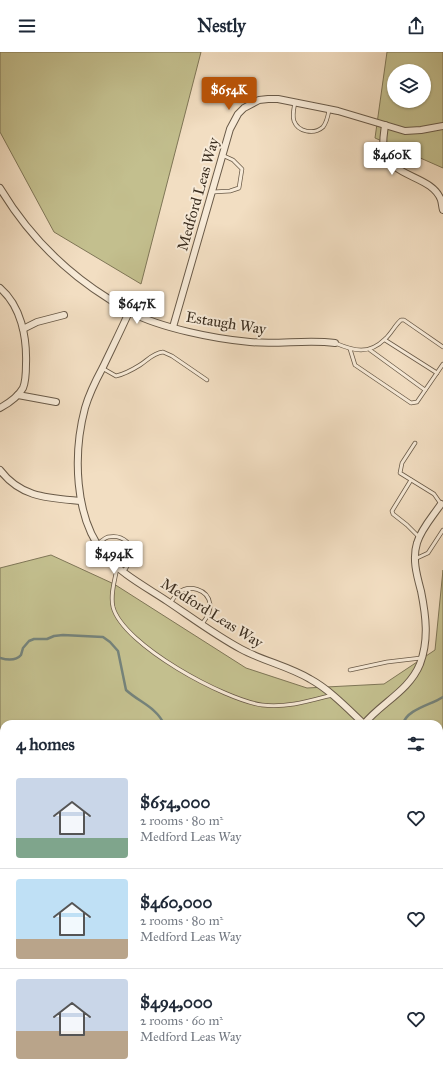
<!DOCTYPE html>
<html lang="en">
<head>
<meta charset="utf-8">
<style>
  :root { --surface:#fff; --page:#f6f6f7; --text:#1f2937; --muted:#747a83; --line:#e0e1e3; --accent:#b45309 }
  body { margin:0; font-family:"IM FELL Great Primer",serif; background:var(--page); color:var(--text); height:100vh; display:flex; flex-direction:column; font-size:15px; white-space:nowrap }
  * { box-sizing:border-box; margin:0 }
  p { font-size:13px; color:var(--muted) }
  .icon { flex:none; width:22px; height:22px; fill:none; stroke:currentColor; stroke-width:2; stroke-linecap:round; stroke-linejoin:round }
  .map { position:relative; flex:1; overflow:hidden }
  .panel { position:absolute; left:0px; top:668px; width:443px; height:356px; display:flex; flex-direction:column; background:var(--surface); border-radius:12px 12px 0 0; box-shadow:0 1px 3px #0004 }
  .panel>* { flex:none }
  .buttons { position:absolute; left:387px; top:12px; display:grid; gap:8px }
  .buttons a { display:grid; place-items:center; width:44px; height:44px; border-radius:50%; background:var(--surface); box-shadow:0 1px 3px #0004; font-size:20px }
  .price { position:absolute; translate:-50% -34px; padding:0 9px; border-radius:4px; background:#fff; color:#222; font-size:13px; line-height:26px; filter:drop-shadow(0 1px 2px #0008) }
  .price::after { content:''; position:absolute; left:50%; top:24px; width:12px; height:9px; margin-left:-6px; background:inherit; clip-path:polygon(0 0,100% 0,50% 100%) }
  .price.on { background:var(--accent); color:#fff }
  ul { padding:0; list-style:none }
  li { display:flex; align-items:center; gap:12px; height:100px; padding:0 16px }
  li+li { border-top:1px solid var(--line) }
  li span { display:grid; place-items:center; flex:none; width:112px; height:80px; border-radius:4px; color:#555 }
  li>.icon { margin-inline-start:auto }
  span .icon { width:48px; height:48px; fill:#fffc; stroke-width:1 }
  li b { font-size:17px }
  h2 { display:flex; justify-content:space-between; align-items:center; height:48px; padding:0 16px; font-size:17px }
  header { display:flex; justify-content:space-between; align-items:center; height:52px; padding:0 16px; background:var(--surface); font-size:18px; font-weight:800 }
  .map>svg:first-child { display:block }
  .green { fill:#c3bf8e; stroke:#7f7657; fill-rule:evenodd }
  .water { fill:#9cbbb7; stroke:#75837b }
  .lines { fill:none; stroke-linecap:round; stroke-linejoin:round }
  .stream { stroke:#75837b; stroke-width:2.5 }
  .lane-casing { stroke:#695a48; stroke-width:4.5 }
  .street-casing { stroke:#695a48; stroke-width:8 }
  .highway-casing { stroke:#3b2e20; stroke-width:14 }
  .lane { stroke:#f7ead7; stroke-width:3 }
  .street { stroke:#f7ead7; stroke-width:6 }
  .highway { stroke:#f2dec2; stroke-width:12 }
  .labels { text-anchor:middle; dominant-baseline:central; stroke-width:4; stroke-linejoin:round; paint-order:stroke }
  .street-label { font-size:15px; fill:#3b2e20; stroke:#f7ead7 }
</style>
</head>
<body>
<header><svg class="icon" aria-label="menu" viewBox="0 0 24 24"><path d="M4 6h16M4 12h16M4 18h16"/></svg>Nestly<svg class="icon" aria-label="share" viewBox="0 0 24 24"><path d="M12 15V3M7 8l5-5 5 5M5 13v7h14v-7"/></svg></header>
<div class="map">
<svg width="443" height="1024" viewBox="0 0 443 1024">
  <rect width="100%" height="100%" fill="#f2dec2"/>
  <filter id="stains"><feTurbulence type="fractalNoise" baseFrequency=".005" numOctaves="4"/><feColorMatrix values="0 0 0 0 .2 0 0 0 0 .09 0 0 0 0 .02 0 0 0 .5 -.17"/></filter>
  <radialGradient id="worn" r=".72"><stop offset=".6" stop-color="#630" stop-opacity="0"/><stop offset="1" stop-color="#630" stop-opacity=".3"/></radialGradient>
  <!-- green -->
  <g class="green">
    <polygon points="0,0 201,0 141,232 54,180 0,80"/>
    <path d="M387 0H443V116L375 86ZM394 19H424V49H394Z"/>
    <polygon points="51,503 114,532 246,616 307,636 384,632 435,598 443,518 443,815 439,815 439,672 4,672 4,758 0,758 0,516"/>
    <polygon points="0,980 4,980 4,1020 152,1020 151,1024 0,1024"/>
    <polygon points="443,1007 443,1024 421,1024 428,1020 439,1020 439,1013"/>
  </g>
  <!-- water -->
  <polygon class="water" points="4,986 4,1020 33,1020 31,1024 2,1024 0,1022 0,988"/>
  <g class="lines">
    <!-- stream -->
    <g class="stream">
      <path d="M0 606C7 608 16 609 21 603L23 596 29 589 34 587H47L54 584 63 583 103 585 110 590 118 599 126 638C139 650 156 655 164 672"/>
      <path d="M403 672C407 657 431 653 443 645"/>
    </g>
    <!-- lane casing -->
    <g class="lane-casing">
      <g id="lane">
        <path d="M295 50C294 56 292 63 294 69 298 80 314 83 323 75 327 70 328 64 329 58"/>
        <polyline points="213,140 230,139 239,136 242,117 233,108 222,103"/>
        <polyline points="385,288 437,321"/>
        <path d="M335 291C354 299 369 303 385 287 391 282 395 273 401 268H404L443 295"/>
        <polyline points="350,297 355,313 411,351 417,350 443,312"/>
        <polyline points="370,298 425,338"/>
        <path d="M102 316 116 324C125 322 132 318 140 313 148 308 153 301 163 300L172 304 207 328"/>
        <polyline points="415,391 402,411 400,421 434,442 441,452"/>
        <polyline points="411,428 392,459 393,462 407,473 419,485"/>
        <path d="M97 492C101 490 104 486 108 485 123 482 136 493 130 509 129 512 126 516 124 519"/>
        <polyline points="415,507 428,501 443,478"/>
        <path d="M117 516C115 528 110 542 113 555 123 593 225 648 262 653 286 656 309 649 332 643"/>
        <path d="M170 551C173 548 175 543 178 541 189 532 208 537 210 552 211 559 206 567 202 572"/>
        <polyline points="350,618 387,610 421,606"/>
        <polyline points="0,971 4,971"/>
        <polyline points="439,998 443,994"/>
        <polyline points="158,1024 158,1020"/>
        <polyline points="299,1024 299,1020"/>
      </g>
    </g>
    <!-- street casing -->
    <g class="street-casing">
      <g id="street">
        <path d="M385 73C384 82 382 90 384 98 390 126 432 123 441 148 442 151 442 155 443 158"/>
        <path d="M0 136C27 181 64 219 109 247 116 252 123 257 130 260 161 276 215 287 250 290 278 293 307 287 335 291"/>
        <path d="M0 236C21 254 27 285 26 312 26 320 26 329 23 336 18 345 9 351 0 356"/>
        <path d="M129 260C121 278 112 296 103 315 96 328 89 342 85 356 73 401 74 465 104 502 121 522 146 535 167 549 191 565 215 583 241 597 263 609 288 614 310 627 330 638 347 656 364 672"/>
        <polyline points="173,275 230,77 238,62 244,56 259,48 268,47 278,47 338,59 405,79 421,78 443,74"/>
        <polyline points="23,277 37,270 64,263"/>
        <polyline points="18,343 56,350"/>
        <path d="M0 418C21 446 49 446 81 449"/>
        <path d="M364 672C381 651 409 639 420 612 429 588 426 564 421 539 417 524 412 507 417 491 421 477 433 464 441 452"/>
      </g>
    </g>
    <!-- highway casing -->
    <g class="highway-casing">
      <g id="highway">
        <polyline points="0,804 4,804"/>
        <polyline points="439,853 443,854"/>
      </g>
    </g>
    <!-- lane -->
    <use href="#lane" class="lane"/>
    <!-- street -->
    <use href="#street" class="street"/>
    <!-- highway -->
    <use href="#highway" class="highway"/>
  </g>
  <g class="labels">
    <!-- street labels -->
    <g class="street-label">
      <text transform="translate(198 142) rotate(-74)">Medford Leas Way</text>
      <text transform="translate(226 271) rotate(9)">Estaugh Way</text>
      <text transform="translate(212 561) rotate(32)">Medford Leas Way</text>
    </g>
  </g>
  <rect width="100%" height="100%" filter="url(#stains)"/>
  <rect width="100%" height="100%" fill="url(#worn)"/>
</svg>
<div class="buttons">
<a><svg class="icon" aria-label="layers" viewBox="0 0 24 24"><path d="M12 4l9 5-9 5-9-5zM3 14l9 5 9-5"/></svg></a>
</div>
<b class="price on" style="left:229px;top:59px">$654K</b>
<b class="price" style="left:392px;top:124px">$460K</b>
<b class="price" style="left:137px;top:273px">$647K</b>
<b class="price" style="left:114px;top:523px">$494K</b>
<section class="panel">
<h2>4 homes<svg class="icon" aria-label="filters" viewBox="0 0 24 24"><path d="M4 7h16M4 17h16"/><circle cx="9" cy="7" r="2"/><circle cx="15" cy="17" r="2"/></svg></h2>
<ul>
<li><span style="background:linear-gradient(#c9d6e8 75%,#7fa58c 0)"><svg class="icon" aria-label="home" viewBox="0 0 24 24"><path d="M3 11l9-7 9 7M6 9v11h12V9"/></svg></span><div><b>$654,000</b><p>2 rooms · 80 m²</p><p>Medford Leas Way</p></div><svg class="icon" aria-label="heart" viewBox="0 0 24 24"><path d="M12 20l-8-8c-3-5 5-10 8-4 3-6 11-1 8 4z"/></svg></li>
<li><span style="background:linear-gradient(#bfe0f5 75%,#b9a48a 0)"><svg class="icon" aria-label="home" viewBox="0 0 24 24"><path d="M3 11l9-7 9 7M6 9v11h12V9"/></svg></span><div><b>$460,000</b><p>2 rooms · 80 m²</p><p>Medford Leas Way</p></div><svg class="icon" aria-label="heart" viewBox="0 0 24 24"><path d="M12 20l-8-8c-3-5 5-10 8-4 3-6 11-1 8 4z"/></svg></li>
<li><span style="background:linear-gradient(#c9d6e8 65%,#b9a48a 0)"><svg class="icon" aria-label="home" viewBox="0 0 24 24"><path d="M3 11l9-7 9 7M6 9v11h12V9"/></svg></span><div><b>$494,000</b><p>2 rooms · 60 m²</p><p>Medford Leas Way</p></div><svg class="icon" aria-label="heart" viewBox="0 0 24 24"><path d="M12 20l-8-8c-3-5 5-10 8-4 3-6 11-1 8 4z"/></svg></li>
</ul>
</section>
</div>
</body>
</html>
